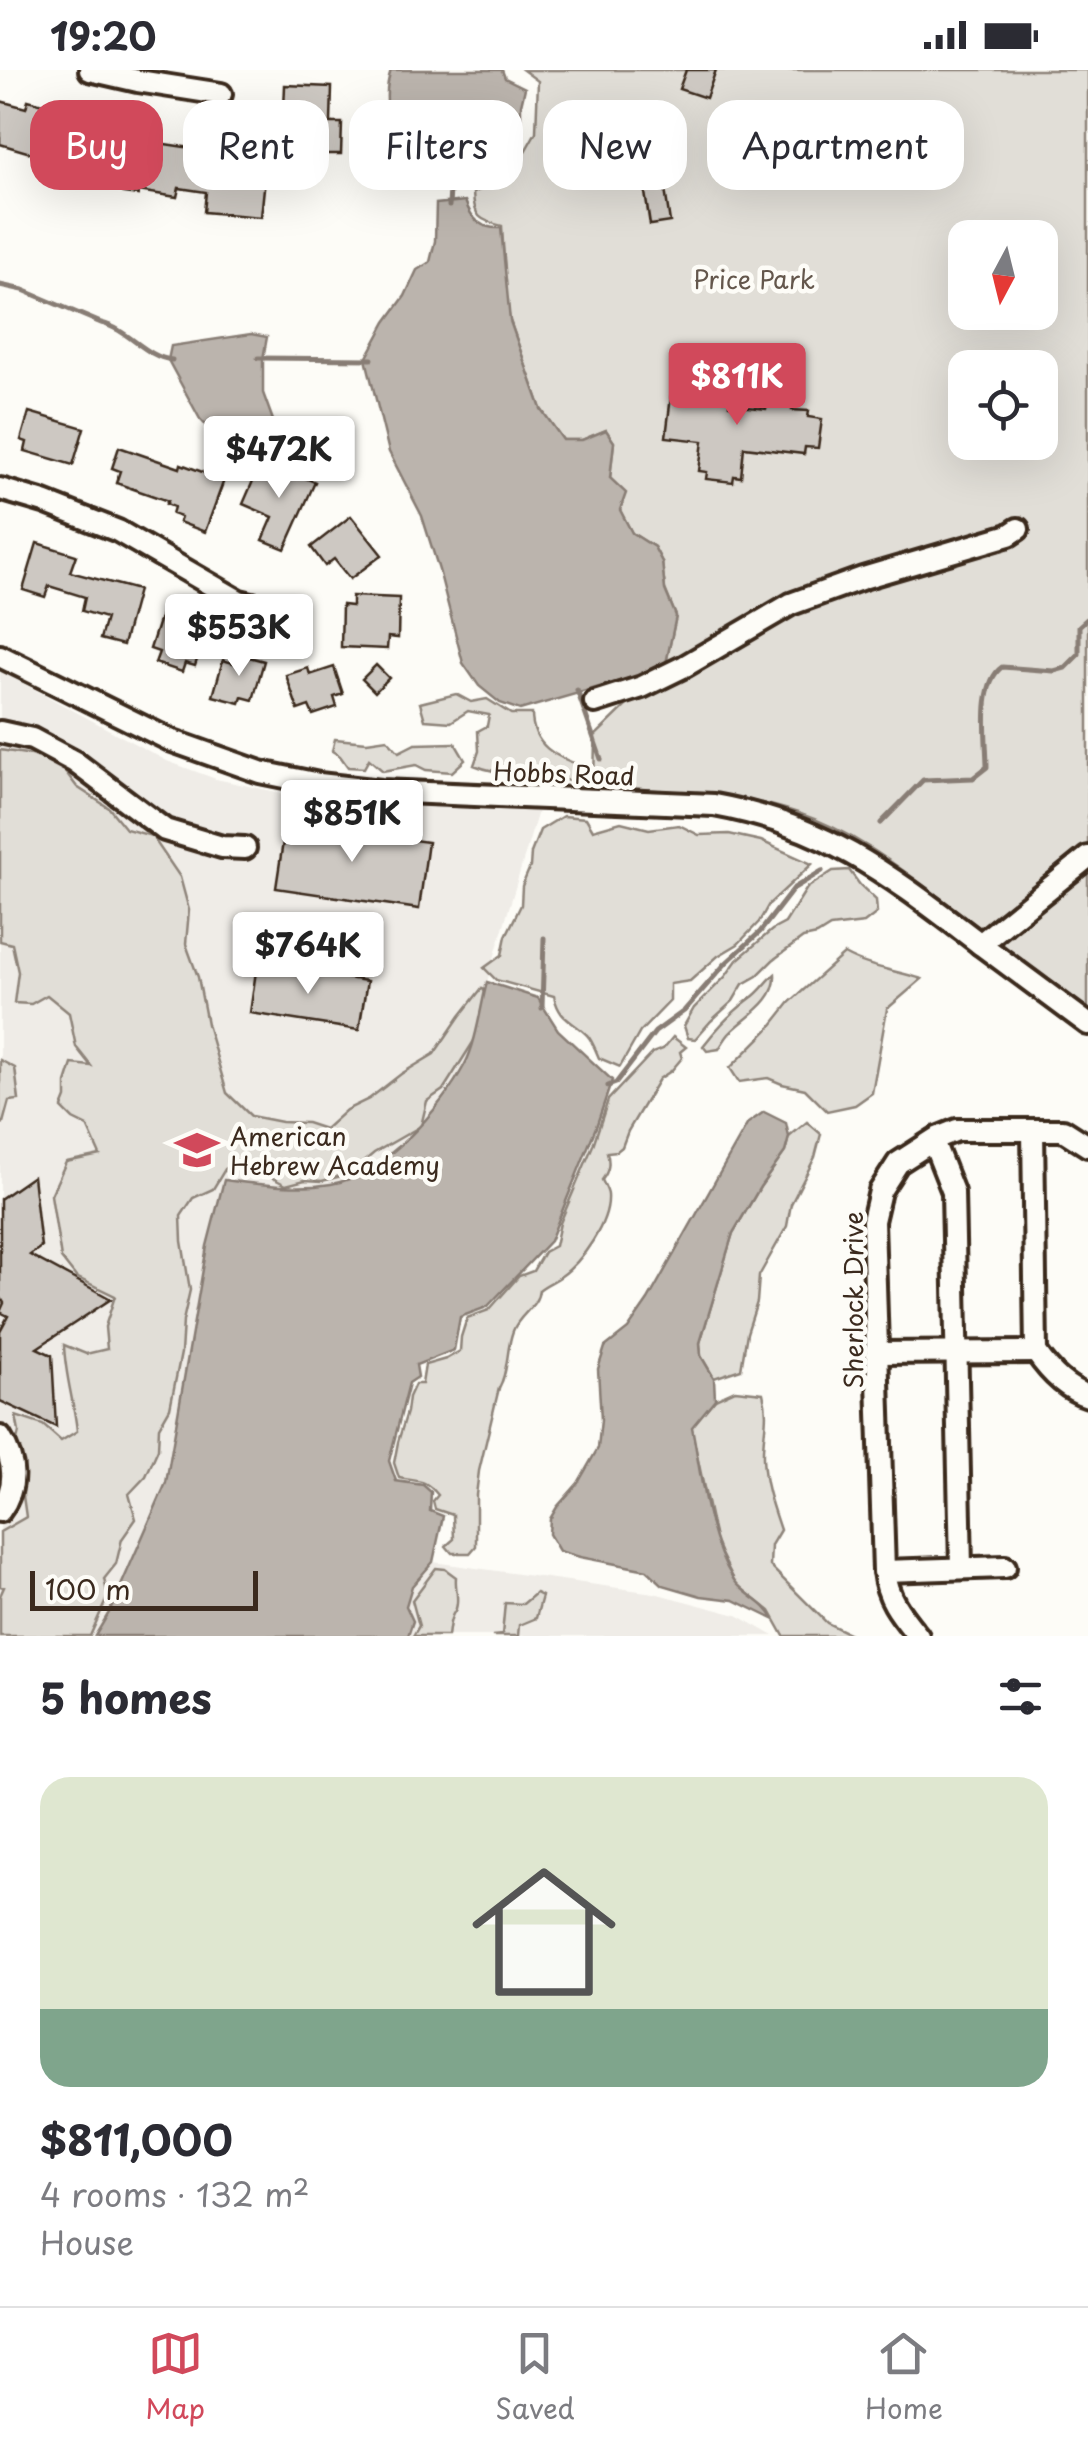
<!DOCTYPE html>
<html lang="en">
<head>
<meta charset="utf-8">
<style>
  :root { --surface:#fff; --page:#f2f2f3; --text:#2b2b33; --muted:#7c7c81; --line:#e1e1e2; --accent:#d1495b }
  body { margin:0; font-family:"Playpen Sans",sans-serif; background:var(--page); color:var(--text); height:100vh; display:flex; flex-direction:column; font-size:38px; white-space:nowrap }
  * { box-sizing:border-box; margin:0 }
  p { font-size:32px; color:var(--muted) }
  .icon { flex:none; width:55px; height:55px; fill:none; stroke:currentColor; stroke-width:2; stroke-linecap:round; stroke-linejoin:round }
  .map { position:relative; height:1566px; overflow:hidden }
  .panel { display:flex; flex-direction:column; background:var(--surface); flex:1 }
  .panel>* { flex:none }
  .guide { position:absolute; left:30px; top:30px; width:1030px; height:90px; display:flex; gap:20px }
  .needle { width:65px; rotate:187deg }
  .controls { position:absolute; left:948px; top:150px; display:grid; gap:20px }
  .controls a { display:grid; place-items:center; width:110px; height:110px; border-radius:20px; background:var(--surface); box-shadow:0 10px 40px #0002; font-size:50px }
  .scale { position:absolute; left:30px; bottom:25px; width:228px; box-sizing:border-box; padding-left:10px; border:5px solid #3b2a1e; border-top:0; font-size:28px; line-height:35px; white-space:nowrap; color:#3b2a1e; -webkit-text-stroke:8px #fdfcf7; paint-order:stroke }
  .price { position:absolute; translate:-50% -85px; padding:0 22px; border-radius:10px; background:#fff; color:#222; font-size:32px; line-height:65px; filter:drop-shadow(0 2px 5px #0008) }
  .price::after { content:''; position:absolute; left:50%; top:60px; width:30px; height:22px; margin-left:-15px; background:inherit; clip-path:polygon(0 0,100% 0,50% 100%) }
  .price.selected { background:var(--accent); color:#fff }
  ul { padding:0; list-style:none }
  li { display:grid; align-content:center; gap:20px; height:530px; padding:0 40px }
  li span { display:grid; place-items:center; height:310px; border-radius:30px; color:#555 }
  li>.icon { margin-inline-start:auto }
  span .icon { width:180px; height:180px; fill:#fffc; stroke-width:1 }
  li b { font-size:42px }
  h2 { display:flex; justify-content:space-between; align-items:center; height:120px; padding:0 40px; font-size:42px }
  .tag { padding:0 35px; border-radius:30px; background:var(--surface); box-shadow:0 10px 40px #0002; font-size:35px; line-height:90px }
  .tag.selected { background:var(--accent); color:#fff }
  .status { display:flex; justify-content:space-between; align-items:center; height:70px; padding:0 50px; background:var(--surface); direction:ltr }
  .status svg { height:28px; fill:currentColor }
  .menu { display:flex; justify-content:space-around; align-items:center; height:140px; border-top:2px solid var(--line); background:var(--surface); font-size:28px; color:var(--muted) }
  .menu a { display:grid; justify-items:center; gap:5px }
  .menu .selected { color:var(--accent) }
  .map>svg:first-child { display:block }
  .built { fill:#efece7 }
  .green { fill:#e1ded7; stroke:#8e847a; stroke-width:2.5; fill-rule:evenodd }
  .water { fill:#bbb4ad; stroke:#887d74; stroke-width:2.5 }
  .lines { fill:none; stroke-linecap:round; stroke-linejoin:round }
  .stream { stroke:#887d74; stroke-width:5 }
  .building { fill:#cdc8c2; stroke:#3b2a1e; stroke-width:2.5 }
  .minor-casing { stroke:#3b2a1e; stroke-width:28 }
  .minor { stroke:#fdfcf7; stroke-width:20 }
  .labels { text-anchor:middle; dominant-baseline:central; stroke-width:9; stroke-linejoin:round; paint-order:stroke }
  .park-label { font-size:25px; fill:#64574c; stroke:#fdfcf7 }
  .street-label { font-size:25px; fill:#3b2a1e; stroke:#fdfcf7 }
  .poi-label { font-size:25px; fill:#3b2a1e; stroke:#fdfcf7; text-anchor:start }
</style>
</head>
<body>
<div class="status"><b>19:20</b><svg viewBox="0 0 49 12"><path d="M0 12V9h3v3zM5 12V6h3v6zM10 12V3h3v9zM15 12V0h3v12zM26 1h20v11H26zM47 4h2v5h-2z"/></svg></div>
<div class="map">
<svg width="1088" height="1566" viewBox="0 0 1088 1566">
  <rect width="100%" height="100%" fill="#fdfcf7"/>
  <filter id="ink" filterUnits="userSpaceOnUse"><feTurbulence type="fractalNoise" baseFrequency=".01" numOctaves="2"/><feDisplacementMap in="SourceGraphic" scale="20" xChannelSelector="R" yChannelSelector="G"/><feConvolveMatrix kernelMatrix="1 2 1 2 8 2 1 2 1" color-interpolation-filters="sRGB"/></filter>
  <g filter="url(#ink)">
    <!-- built -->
    <g class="built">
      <polygon points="0,601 167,691 216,709 291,725 395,734 538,741 487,912 467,992 420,1058 369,1101 334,1114 274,1117 224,1110 207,1176 166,1413 110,1541 95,1566 0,1566"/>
      <polygon points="433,1492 654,1523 737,1545 774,1566 408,1566 413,1551 406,1537 412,1516"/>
    </g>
    <!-- green -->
    <g class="green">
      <path d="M523 0H1088V939C1043 906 998 872 954 838 905 802 856 762 798 743 732 721 663 721 594 716L595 666 665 598 676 546 665 519 662 492 654 477 632 463 620 440 610 408 614 372 606 360 582 370H563L541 339 510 251 506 226 502 156C479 150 474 147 473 123L501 110 507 89 524 83 536 62 538 11ZM965 168H1040V242H965ZM965 298H1040V372H965Z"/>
      <path d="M456 624 471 632 487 629 511 644H532C532 675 556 688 583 696L590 706 585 711C566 712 548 708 529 706 509 703 493 703 474 695L479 681 478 661 487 656 489 645 468 641 451 652 425 650 420 633Z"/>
      <polygon points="335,669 367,672 387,669 399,682 415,674 455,673 465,690 452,702 426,700 416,695 383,701 369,689 364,698 348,697 340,686 332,681"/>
      <path d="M0 680 32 685 62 697 77 717 109 738 126 759 152 766 180 807 189 840 186 874 198 907 207 954 227 1023 251 1046 281 1052 307 1053 325 1059 346 1040 369 1029 401 1004 434 984 460 946 482 918 496 936 443 1020 427 1031 421 1056 374 1083 349 1104 322 1111 305 1110 286 1115 238 1090 225 1099 213 1119 193 1128 181 1146 182 1171 190 1220 183 1251 181 1283 170 1338 159 1357 158 1379 146 1406 129 1424 136 1449 122 1469 116 1494 104 1509 108 1526 90 1566H0V1526L4 1517 0 1516V1462L26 1447 23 1426 24 1392 16 1375 19 1362 16 1346 43 1355 61 1371 77 1361C74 1332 65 1305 64 1275L86 1284 107 1279 105 1257 115 1226 76 1207 61 1188 51 1125 66 1092 100 1085 87 1056 73 1049 62 1038 66 1028V1013L72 994 91 996 76 977 69 943 47 925 31 934 14 933 18 902 12 874 0 871Z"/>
      <path d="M563 746 586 748 593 760 621 752 649 759 679 755 699 765 729 764 761 771 812 794 769 834 759 852 738 874 718 886 690 911 670 914V931L640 962 620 997 599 988C596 981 592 970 587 965 571 949 560 951 554 926L496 910 484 898 502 885 506 866 521 835 522 816 530 797 531 783 540 760Z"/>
      <polygon points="849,800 860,815 876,830 877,843 864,853 830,857 817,865 803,868 773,890 757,906 743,914 733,931 711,951 695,969 688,968 684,956 694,938 725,907 737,890 772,860 785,853 807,818 833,801"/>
      <path d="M844 884C869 898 895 900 922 909L887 939 872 1023 855 1035 827 1041 805 1019 782 1014 768 1008 739 1012 730 998 768 960 790 932Z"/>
      <path d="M775 904C777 932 746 946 729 964 725 969 722 974 719 979L707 981 703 976C717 958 733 941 751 928 760 922 767 911 775 904Z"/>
      <path d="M673 967 686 977 680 982 682 988 671 1001 659 1009 628 1061 622 1077 617 1081 607 1082C610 1093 609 1101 602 1110 603 1112 608 1122 608 1125 610 1152 582 1192 560 1207 553 1212 546 1214 539 1220 538 1237 519 1244 513 1261 506 1279 509 1300 499 1318L479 1401 476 1425V1476L470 1483H452L446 1476 454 1469 453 1445 435 1439 433 1431 438 1425C424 1408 419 1412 399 1408L394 1393 398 1372 407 1342 409 1327 415 1314H422L425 1295 446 1289 460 1281 461 1267 467 1248 489 1240 519 1206 533 1201 544 1182 555 1176 560 1153 593 1075 608 1030 652 983 663 979Z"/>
      <polygon points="0,990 15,998 19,1030 9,1031 3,1053 0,1051"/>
      <polygon points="807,1052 821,1064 815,1087 791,1134 787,1156 759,1206 757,1232 747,1263 741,1299 714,1308 701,1286 700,1273 733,1163 760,1117 785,1082 789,1067"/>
      <path d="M735 1320 763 1323C770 1349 762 1363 763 1388 764 1414 772 1436 780 1460L771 1475 770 1496 827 1553 854 1566H784L770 1541 736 1514 716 1474 691 1357 715 1329Z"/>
      <path d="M436 1498 445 1499 456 1507C455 1516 458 1524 457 1533 456 1544 454 1539 451 1549 449 1555 449 1560 448 1566H413L419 1556 412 1530Z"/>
      <polygon points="536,1523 542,1526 536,1548 519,1555 518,1566 492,1566 502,1565 505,1533 523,1534"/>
    </g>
    <!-- water -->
    <g class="water">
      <path d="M391 0H502L505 8 525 18 521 35V60L430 75 397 76C389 50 382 27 391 0Z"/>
      <path d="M465 131C472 150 481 159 501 158L510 251 541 339 563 370H582L606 360 614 372 610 408 626 423 620 440 632 463 654 477 662 492 665 520 676 546 665 598 520 640 500 633 479 616 463 593 439 500 422 446 389 382 366 289 386 252 405 226 417 200 430 192 435 171 436 134Z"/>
      <polygon points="251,264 267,267 263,289 263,323 278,364 262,370 213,363 200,349 168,290 171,276"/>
      <path d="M487 912 538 928 558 960 612 1010 596 1057 550 1171 487 1237 460 1247 454 1280 416 1295 418 1307 409 1313 389 1391 396 1411 423 1415 431 1422 430 1441 443 1446 433 1492 412 1516 406 1536 413 1551 408 1566H95L110 1541 166 1413 207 1176 224 1110C259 1114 295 1120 331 1114 382 1106 442 1038 465 994 476 974 481 935 487 912Z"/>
      <path d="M764 1042 786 1053 789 1067 785 1082 760 1117 733 1163 700 1273 701 1286 714 1308 715 1329 692 1357C702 1408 706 1466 734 1510 745 1526 766 1532 773 1549L734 1530 701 1526 663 1515 647 1500 580 1487 559 1481 549 1464 550 1449 557 1437 578 1413 598 1378 601 1350 598 1299 605 1277 628 1259 648 1230 748 1053Z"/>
    </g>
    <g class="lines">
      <!-- stream -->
      <g class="stream">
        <polyline points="449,136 453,67"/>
        <path d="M0 215 23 220 101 253C128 259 145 287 172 290"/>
        <polyline points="258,288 372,289"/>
        <polyline points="577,620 601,689"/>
        <path d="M881 753 923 710 973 708 987 697C987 670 978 614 1002 597L1054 601 1065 598 1079 584V556L1088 548"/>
        <polyline points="542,938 544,868"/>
        <polyline points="608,1016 616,1013 655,962 684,941 726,893 760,862 794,818 822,801"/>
      </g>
    </g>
    <!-- building -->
    <g class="building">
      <polygon points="686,0 716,0 706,28 679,19"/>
      <polygon points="285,15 332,17 331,53 342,53 341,84 325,84 325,92 273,90 274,66 290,67 291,41 284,40"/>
      <polygon points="28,30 50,36 37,85 0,74 0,31 26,38"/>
      <polygon points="98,59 120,64 111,104 139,107 145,71 198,79 195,98 245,102 247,87 267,89 261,147 204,142 206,122 179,118 177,127 138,121 138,125 123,123 124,117 60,104 67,71 95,77"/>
      <polygon points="664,113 670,152 650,155 644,116"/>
      <polygon points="686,310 731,315 729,335 766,339 768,329 793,332 792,340 809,341 808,347 822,349 818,378 805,377 804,384 744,377 741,407 734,406 733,412 706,409 707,402 699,401 703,371 666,367 671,326 684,328"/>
      <polygon points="29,342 84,358 73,395 25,381 27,372 21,370"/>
      <polygon points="119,377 180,398 181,394 224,410 205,462 179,452 181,447 172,444 174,437 166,434 168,431 116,413 120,401 112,398"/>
      <polygon points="275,395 315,412 285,479 263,470 273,447 243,434 259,397 272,402"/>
      <polygon points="351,446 382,485 350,509 334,489 325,496 311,477"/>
      <polygon points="37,473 76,485 70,502 138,520 123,575 100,569 106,548 82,541 85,527 49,516 45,527 23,520"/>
      <polygon points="352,526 399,528 398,568 388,567 387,579 341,577 342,535 352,536"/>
      <polygon points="163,538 186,546 182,556 205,564 195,596 185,593 182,602 155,593 159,582 150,579"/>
      <polygon points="238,584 264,591 253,630 242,627 240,633 213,626 223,590 236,594"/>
      <polygon points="376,595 389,608 375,622 362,609"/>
      <polygon points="334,597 343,624 334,627 337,637 313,645 309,636 298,640 286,605 308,598 310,605"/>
      <polygon points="286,752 428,772 419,839 276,818"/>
      <polygon points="257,894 367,911 359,960 250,943"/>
      <polygon points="33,1106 41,1177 30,1185 111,1229 37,1278 52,1285 56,1357 0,1331 0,1261 8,1246 0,1242 4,1233 0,1226 0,1129"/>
    </g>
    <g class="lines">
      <!-- minor casing -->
      <g class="minor-casing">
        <g id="minor">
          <polyline points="90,0 138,11 221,24"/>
          <polyline points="0,419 44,432 118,461 239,531 269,538"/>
          <path d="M0 586 170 670 260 702 319 714 381 721 714 735C830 756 892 807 983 876 1018 902 1053 928 1088 954"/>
          <polyline points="595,632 642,617 685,596 791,534 863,508 1009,465 1018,459"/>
          <polyline points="0,662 32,669 75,692 165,760 222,777 245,778"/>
          <polyline points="980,874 1088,787"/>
          <path d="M1033 1060 1036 1282C1049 1301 1066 1319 1088 1326"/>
          <polyline points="933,1071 953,1122 961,1498"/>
          <polyline points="876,1283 1036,1282"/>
          <path d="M0 1367C16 1392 17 1417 0 1441"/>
          <polyline points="884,1501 1005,1497"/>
          <path d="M918 1566C901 1545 887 1529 884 1501L873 1151 880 1121 898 1093 937 1068 957 1060H1063L1088 1076"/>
        </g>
      </g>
      <!-- minor -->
      <use href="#minor" class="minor"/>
    </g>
  </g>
  <!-- icons -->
  <defs>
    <g id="school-bare" transform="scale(3.45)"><path d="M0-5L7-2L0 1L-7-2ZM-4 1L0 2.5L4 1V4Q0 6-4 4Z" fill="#d1495b" stroke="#fdfcf7" stroke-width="2.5" paint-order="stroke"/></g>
  </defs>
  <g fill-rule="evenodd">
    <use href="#school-bare" x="197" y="1080"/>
  </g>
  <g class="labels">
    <!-- park labels -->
    <g class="park-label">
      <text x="754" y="209">Price Park</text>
    </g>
    <!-- street labels -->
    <g class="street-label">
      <text transform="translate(564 703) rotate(2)">Hobbs Road</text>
      <text transform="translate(853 1230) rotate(-90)">Sherlock Drive</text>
    </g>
    <!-- poi labels -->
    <g class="poi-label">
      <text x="230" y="1066">American<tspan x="230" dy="29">Hebrew Academy</tspan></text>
    </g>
  </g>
</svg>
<div class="controls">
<a><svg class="needle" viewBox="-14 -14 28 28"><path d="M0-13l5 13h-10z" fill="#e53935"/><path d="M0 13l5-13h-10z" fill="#7c7c81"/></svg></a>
<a><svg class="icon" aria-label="locate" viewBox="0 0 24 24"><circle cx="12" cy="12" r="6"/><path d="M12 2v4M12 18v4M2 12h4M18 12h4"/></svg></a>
</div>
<div class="scale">100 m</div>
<b class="price selected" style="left:737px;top:358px">$811K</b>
<b class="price" style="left:279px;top:431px">$472K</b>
<b class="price" style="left:239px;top:609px">$553K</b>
<b class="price" style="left:352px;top:795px">$851K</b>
<b class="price" style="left:308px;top:927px">$764K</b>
<div class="guide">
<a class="tag selected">Buy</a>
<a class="tag">Rent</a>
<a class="tag">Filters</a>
<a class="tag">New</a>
<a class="tag">Apartment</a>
</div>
</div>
<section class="panel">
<h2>5 homes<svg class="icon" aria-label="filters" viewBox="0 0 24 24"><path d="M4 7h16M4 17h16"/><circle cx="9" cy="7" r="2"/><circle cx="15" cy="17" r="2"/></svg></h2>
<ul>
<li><span style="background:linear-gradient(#dfe7d0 75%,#7fa58c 0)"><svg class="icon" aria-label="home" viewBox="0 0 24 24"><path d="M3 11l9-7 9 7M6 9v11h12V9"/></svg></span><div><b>$811,000</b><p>4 rooms · 132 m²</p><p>House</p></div></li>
</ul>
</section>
<nav class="menu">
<a class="selected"><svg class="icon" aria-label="map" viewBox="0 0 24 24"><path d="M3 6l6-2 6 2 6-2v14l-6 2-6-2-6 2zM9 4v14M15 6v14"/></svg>Map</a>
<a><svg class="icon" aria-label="saved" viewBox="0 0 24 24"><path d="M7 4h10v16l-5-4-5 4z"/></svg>Saved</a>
<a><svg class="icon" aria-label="home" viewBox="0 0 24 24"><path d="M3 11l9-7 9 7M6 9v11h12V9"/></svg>Home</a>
</nav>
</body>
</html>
